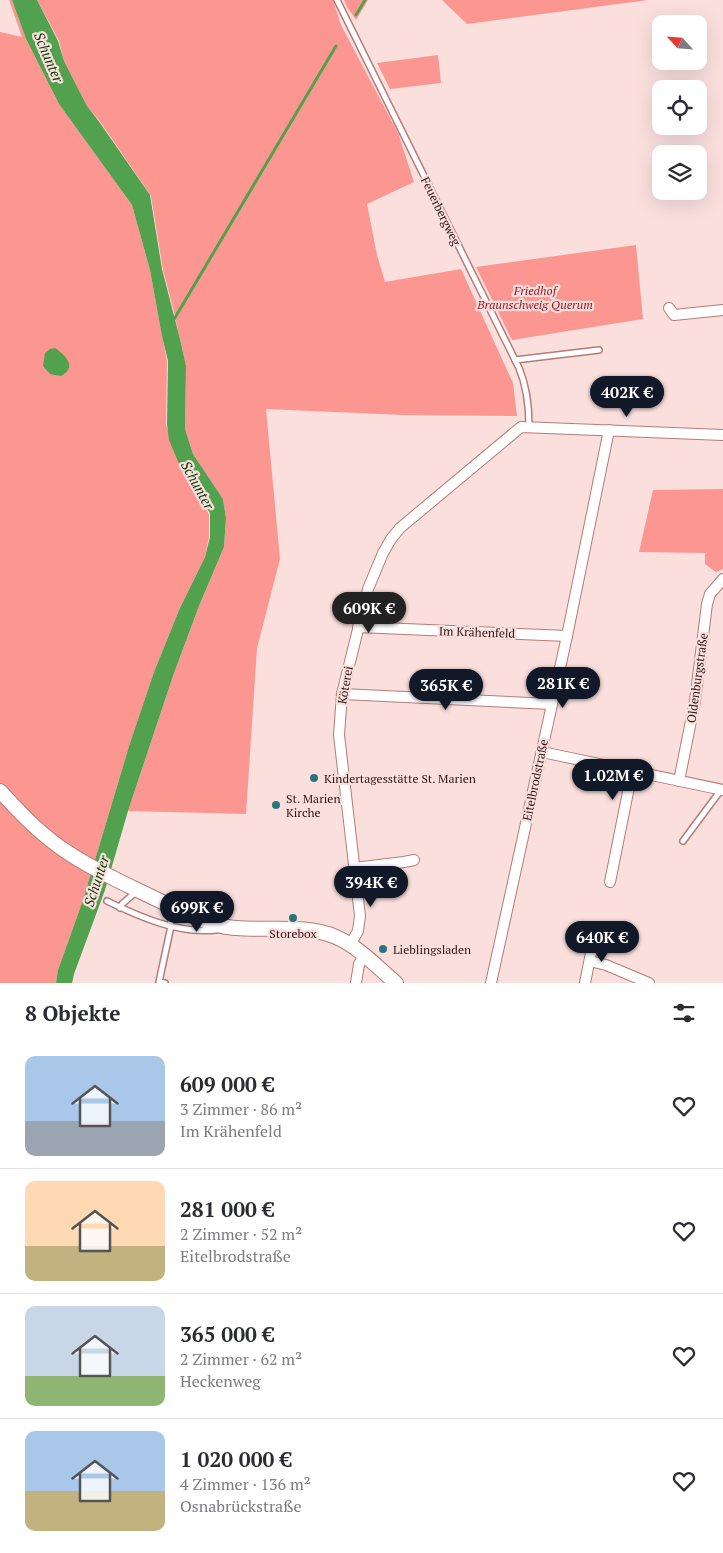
<!DOCTYPE html>
<html lang="de">
<head>
<meta charset="utf-8">
<style>
  :root { --surface:#fff; --page:#f7f7f7; --text:#2b2b33; --muted:#7c7c81; --line:#e1e1e2; --accent:#111827 }
  body { margin:0; font-family:"PT Serif",serif; background:var(--page); color:var(--text); height:100vh; display:flex; flex-direction:column; font-size:19px; white-space:nowrap }
  * { box-sizing:border-box; margin:0 }
  p { font-size:16px; color:var(--muted) }
  .icon { flex:none; width:28px; height:28px; fill:none; stroke:currentColor; stroke-width:2; stroke-linecap:round; stroke-linejoin:round }
  .map { position:relative; height:983px; overflow:hidden }
  .side { display:flex; flex-direction:column; background:var(--surface); flex:1 }
  .side>* { flex:none }
  .needle { width:32px; rotate:296deg }
  .fabs { position:absolute; left:652px; top:15px; display:grid; gap:10px }
  .fabs a { display:grid; place-items:center; width:55px; height:55px; border-radius:10px; background:var(--surface); box-shadow:0 5px 20px #0002; font-size:25px }
  .price { position:absolute; translate:-50% -42px; padding:0 11px; border-radius:18px; background:var(--accent); color:#fff; font-size:16px; line-height:32px; filter:drop-shadow(0 1px 2px #0008) }
  .price::after { content:''; position:absolute; left:50%; top:30px; width:15px; height:11px; margin-left:-8px; background:inherit; clip-path:polygon(0 0,100% 0,50% 100%) }
  .price.selected { background:#222; color:#fff }
  ul { padding:0; list-style:none }
  li { display:flex; align-items:center; gap:15px; height:125px; padding:0 25px }
  li+li { border-top:1px solid var(--line) }
  li span { display:grid; place-items:center; flex:none; width:140px; height:100px; border-radius:10px; color:#555 }
  li>.icon { margin-inline-start:auto }
  span .icon { width:60px; height:60px; fill:#fffc; stroke-width:1 }
  li b { font-size:21px }
  h2 { display:flex; justify-content:space-between; align-items:center; height:60px; padding:0 25px; font-size:21px }
  .map>svg:first-child { display:block }
  .green { fill:#fc9691 }
  .water { fill:#51a14f }
  .lines { fill:none; stroke-linecap:round; stroke-linejoin:round }
  .stream { stroke:#51a14f; stroke-width:3 }
  .service-casing { stroke:#b67b77; stroke-width:8 }
  .minor-casing { stroke:#b67b77; stroke-width:12 }
  .secondary-casing { stroke:#b67b77; stroke-width:16 }
  .service { stroke:#fff; stroke-width:5 }
  .minor { stroke:#fff; stroke-width:10 }
  .secondary { stroke:#fff; stroke-width:14 }
  .poi-dot { fill:#2b747b; stroke:#fadfdd; stroke-width:2 }
  .labels { text-anchor:middle; dominant-baseline:central; stroke-width:4.5; stroke-linejoin:round; paint-order:stroke }
  .street-label { font-size:12px; fill:#2d1615; stroke:#fadfdd }
  .park-label { font-size:12px; font-style:italic; fill:#a01323; stroke:#fadfdd }
  .poi-label { font-size:12px; fill:#2d1615; stroke:#fadfdd; text-anchor:start }
  .water-label { font-size:14px; font-style:italic; fill:#064108; stroke:#fadfdd }
</style>
</head>
<body>
<div class="map">
<svg width="723" height="983" viewBox="0 0 723 983">
  <rect width="100%" height="100%" fill="#fadfdd"/>
  <!-- green -->
  <g class="green">
    <polygon points="9,0 12,0 26,39 59,104 132,205 150,270 167,361 166,425 182,472 209,514 209,537 205,557 179,610 154,672 130,743 83,900 58,970 56,983 0,983 0,32 22,37"/>
    <polygon points="37,0 333,0 341,25 398,133 414,182 367,204 377,255 385,282 461,269 513,383 517,416 402,415 266,409 280,559 257,648 246,814 128,811 173,676 199,606 224,547 226,518 223,499 193,454 185,429 186,366 173,308 163,270 151,196 101,123 87,106 64,61 59,41"/>
    <polygon points="344,0 368,0 356,20 347,7"/>
    <polygon points="442,0 648,0 467,24"/>
    <polygon points="438,55 441,83 390,89 377,63"/>
    <polygon points="636,245 643,319 512,340 476,267"/>
    <polygon points="723,489 723,569 716,572 705,564 705,553 639,552 653,490"/>
  </g>
  <!-- water -->
  <g class="water">
    <polygon points="12,0 37,0 58,41 64,61 87,106 100,123 150,195 162,269 180,339 186,366 185,429 193,454 223,499 226,518 224,547 199,606 173,676 128,811 105,890 74,974 72,983 56,983 58,970 83,900 130,743 154,672 179,610 205,557 210,537 210,513 182,471 169,440 167,424 168,361 162,336 150,270 132,205 59,104 26,39"/>
    <path d="M55 348C65 355 78 367 61 376L50 374 43 366 45 353 50 349Z"/>
  </g>
  <g class="lines">
    <!-- stream -->
    <g class="stream">
      <polyline points="356,15 365,0"/>
      <polyline points="173,321 336,46"/>
    </g>
    <!-- service casing -->
    <g class="service-casing">
      <g id="service">
        <path d="M337 0 519 368C527 387 529 405 529 426"/>
        <polyline points="515,360 599,350"/>
        <polyline points="683,841 721,790"/>
        <path d="M107 901C140 917 178 934 216 930"/>
        <polyline points="120,908 122,904 136,892"/>
        <polyline points="170,926 176,898"/>
        <polyline points="165,983 159,982 171,926"/>
      </g>
    </g>
    <!-- minor casing -->
    <g class="minor-casing">
      <g id="minor">
        <polyline points="669,308 674,315 723,310"/>
        <polyline points="358,627 567,636"/>
        <polyline points="342,694 551,704"/>
        <polyline points="542,752 723,790"/>
        <polyline points="679,781 695,701 707,604 710,594 723,579"/>
        <polyline points="354,868 404,862 414,860"/>
        <polyline points="610,882 632,772"/>
        <polyline points="350,945 358,931 360,916 339,735 342,694 368,589 383,553 391,539 400,528 521,427 723,435"/>
        <polyline points="590,961 606,965 649,983"/>
        <polyline points="356,983 359,964 364,956"/>
        <polyline points="491,983 567,636 609,430"/>
        <polyline points="585,983 594,938"/>
      </g>
    </g>
    <!-- secondary casing -->
    <g class="secondary-casing">
      <path id="secondary" d="M0 791C21 814 43 837 70 854 96 871 125 884 154 898 173 907 192 917 213 924 251 935 301 921 336 937 359 947 377 967 396 983"/>
    </g>
    <!-- service -->
    <use href="#service" class="service"/>
    <!-- minor -->
    <use href="#minor" class="minor"/>
    <!-- secondary -->
    <use href="#secondary" class="secondary"/>
  </g>
  <!-- markers -->
  <g class="poi-dot">
    <circle cx="314" cy="778" r="5"/>
    <circle cx="276" cy="805" r="5"/>
    <circle cx="293" cy="918" r="5"/>
    <circle cx="383" cy="949" r="5"/>
  </g>
  <g class="labels">
    <!-- street labels -->
    <g class="street-label">
      <text transform="translate(441 211) rotate(64)">Feuerbergweg</text>
      <text transform="translate(477 632) rotate(2)">Im Krähenfeld</text>
      <text transform="translate(697 678) rotate(-82)">Oldenburgstraße</text>
      <text transform="translate(345 685) rotate(-80)">Köterei</text>
      <text transform="translate(535 780) rotate(-78)">Eitelbrodstraße</text>
    </g>
    <!-- park labels -->
    <g class="park-label">
      <text x="535" y="290">Friedhof<tspan x="535" dy="14">Braunschweig Querum</tspan></text>
    </g>
    <!-- poi labels -->
    <g class="poi-label">
      <text x="324" y="778">Kindertagesstätte St. Marien</text>
      <text x="286" y="798">St. Marien<tspan x="286" dy="14">Kirche</tspan></text>
      <text x="293" y="933" text-anchor="middle">Storebox</text>
      <text x="393" y="949">Lieblingsladen</text>
    </g>
    <!-- water labels -->
    <g class="water-label">
      <text transform="translate(49 57) rotate(67)">Schunter</text>
      <text transform="translate(198 485) rotate(61)">Schunter</text>
      <text transform="translate(96 881) rotate(-72)">Schunter</text>
    </g>
  </g>
</svg>
<div class="fabs">
<a><svg class="needle" viewBox="-14 -14 28 28"><path d="M0-13l5 13h-10z" fill="#e53935"/><path d="M0 13l5-13h-10z" fill="#7c7c81"/></svg></a>
<a><svg class="icon" aria-label="locate" viewBox="0 0 24 24"><circle cx="12" cy="12" r="6"/><path d="M12 2v4M12 18v4M2 12h4M18 12h4"/></svg></a>
<a><svg class="icon" aria-label="layers" viewBox="0 0 24 24"><path d="M12 4l9 5-9 5-9-5zM3 14l9 5 9-5"/></svg></a>
</div>
<b class="price" style="left:627px;top:418px">402K €</b>
<b class="price selected" style="left:369px;top:634px">609K €</b>
<b class="price" style="left:563px;top:709px">281K €</b>
<b class="price" style="left:446px;top:711px">365K €</b>
<b class="price" style="left:613px;top:801px">1.02M €</b>
<b class="price" style="left:371px;top:908px">394K €</b>
<b class="price" style="left:197px;top:933px">699K €</b>
<b class="price" style="left:602px;top:963px">640K €</b>
</div>
<section class="side">
<h2>8 Objekte<svg class="icon" aria-label="filters" viewBox="0 0 24 24"><path d="M4 7h16M4 17h16"/><circle cx="9" cy="7" r="2"/><circle cx="15" cy="17" r="2"/></svg></h2>
<ul>
<li><span style="background:linear-gradient(#a9c7e8 65%,#9aa5b1 0)"><svg class="icon" aria-label="home" viewBox="0 0 24 24"><path d="M3 11l9-7 9 7M6 9v11h12V9"/></svg></span><div><b>609 000 €</b><p>3 Zimmer · 86 m²</p><p>Im Krähenfeld</p></div><svg class="icon" aria-label="heart" viewBox="0 0 24 24"><path d="M12 20l-8-8c-3-5 5-10 8-4 3-6 11-1 8 4z"/></svg></li>
<li><span style="background:linear-gradient(#ffd9b3 65%,#c2b280 0)"><svg class="icon" aria-label="home" viewBox="0 0 24 24"><path d="M3 11l9-7 9 7M6 9v11h12V9"/></svg></span><div><b>281 000 €</b><p>2 Zimmer · 52 m²</p><p>Eitelbrodstraße</p></div><svg class="icon" aria-label="heart" viewBox="0 0 24 24"><path d="M12 20l-8-8c-3-5 5-10 8-4 3-6 11-1 8 4z"/></svg></li>
<li><span style="background:linear-gradient(#c9d6e8 70%,#8fb573 0)"><svg class="icon" aria-label="home" viewBox="0 0 24 24"><path d="M3 11l9-7 9 7M6 9v11h12V9"/></svg></span><div><b>365 000 €</b><p>2 Zimmer · 62 m²</p><p>Heckenweg</p></div><svg class="icon" aria-label="heart" viewBox="0 0 24 24"><path d="M12 20l-8-8c-3-5 5-10 8-4 3-6 11-1 8 4z"/></svg></li>
<li><span style="background:linear-gradient(#a9c7e8 60%,#c2b280 0)"><svg class="icon" aria-label="home" viewBox="0 0 24 24"><path d="M3 11l9-7 9 7M6 9v11h12V9"/></svg></span><div><b>1 020 000 €</b><p>4 Zimmer · 136 m²</p><p>Osnabrückstraße</p></div><svg class="icon" aria-label="heart" viewBox="0 0 24 24"><path d="M12 20l-8-8c-3-5 5-10 8-4 3-6 11-1 8 4z"/></svg></li>
</ul>
</section>
</body>
</html>
